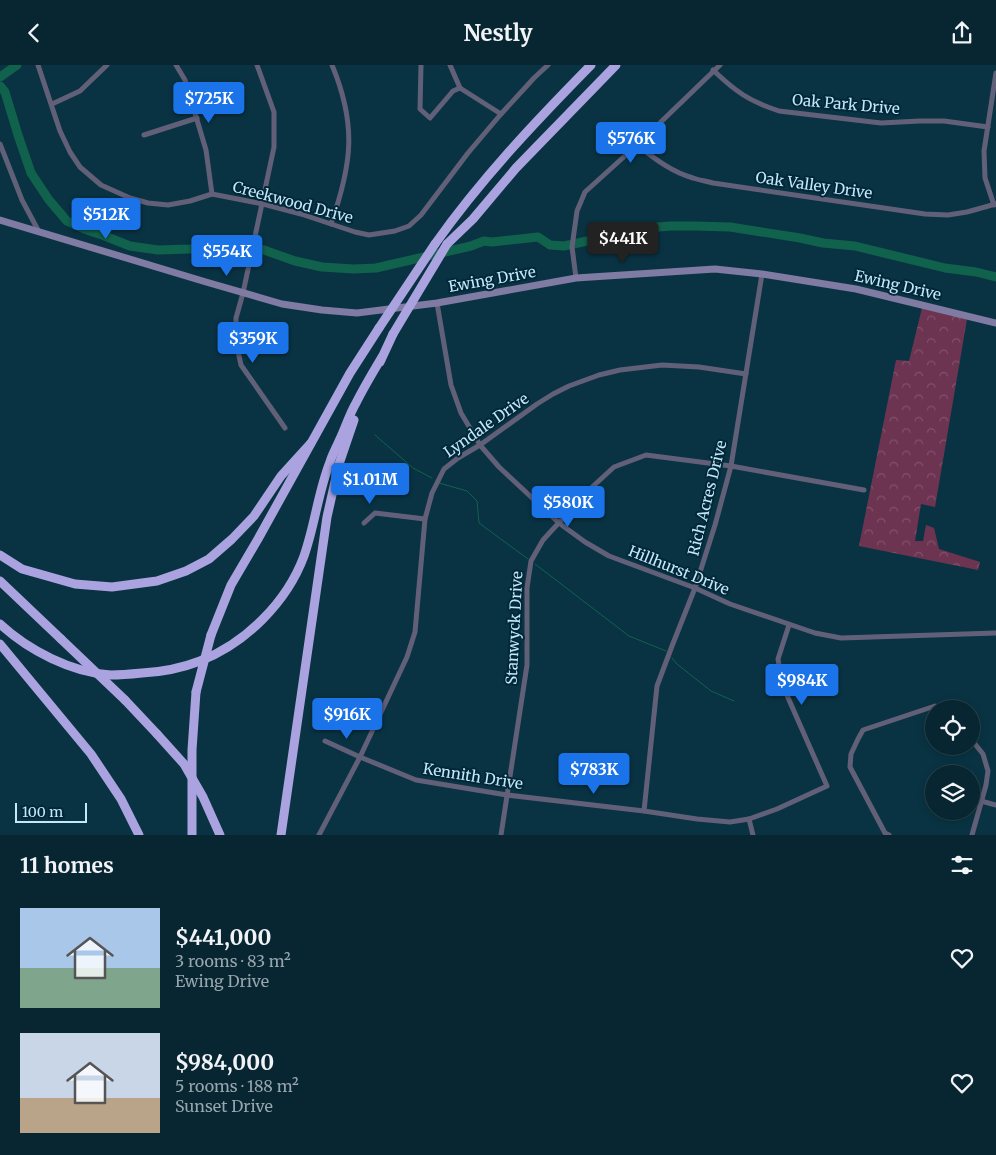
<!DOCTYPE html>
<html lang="en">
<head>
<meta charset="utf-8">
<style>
  :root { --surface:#072632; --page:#102e3a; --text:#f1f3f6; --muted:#98a5ac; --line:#28434d; --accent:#1a73e8 }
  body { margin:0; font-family:Merriweather,serif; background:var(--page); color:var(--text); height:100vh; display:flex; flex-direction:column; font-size:19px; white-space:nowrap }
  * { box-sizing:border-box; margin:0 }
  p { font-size:16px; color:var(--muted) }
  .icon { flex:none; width:28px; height:28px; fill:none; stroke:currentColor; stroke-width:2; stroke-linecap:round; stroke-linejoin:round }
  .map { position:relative; height:770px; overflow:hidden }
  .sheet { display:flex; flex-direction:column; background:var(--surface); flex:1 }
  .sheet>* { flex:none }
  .tools { position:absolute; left:925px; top:635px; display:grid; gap:10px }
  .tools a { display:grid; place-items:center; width:55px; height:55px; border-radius:50%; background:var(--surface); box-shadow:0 2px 8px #0003,0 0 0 1px var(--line); font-size:25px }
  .scale { position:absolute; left:15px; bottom:12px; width:72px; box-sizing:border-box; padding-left:5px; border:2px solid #c4e7f9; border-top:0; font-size:14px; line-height:18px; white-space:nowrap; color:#c4e7f9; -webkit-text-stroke:4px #002838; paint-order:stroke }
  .price { position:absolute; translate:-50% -42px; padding:0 11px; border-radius:5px; background:var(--accent); color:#fff; font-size:16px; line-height:32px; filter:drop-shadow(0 1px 2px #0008) }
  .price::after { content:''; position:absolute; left:50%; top:30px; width:15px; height:11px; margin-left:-8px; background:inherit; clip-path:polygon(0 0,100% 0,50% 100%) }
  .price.on { background:#222; color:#fff }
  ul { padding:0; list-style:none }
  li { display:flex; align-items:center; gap:15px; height:125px; padding:0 20px }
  li span { display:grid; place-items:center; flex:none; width:140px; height:100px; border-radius:0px; color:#555 }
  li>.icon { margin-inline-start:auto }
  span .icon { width:60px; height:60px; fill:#fffc; stroke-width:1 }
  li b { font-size:21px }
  h2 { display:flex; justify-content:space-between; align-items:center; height:60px; padding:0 20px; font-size:21px }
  header { display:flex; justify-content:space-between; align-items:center; height:65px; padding:0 20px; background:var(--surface); font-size:22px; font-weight:700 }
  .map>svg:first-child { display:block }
  .forest { fill:url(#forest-crowns) }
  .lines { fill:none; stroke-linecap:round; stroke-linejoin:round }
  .stream { stroke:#11624c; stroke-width:1 }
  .river { stroke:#11624c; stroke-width:9 }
  .minor { stroke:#626079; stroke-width:5 }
  .secondary { stroke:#7f7ba3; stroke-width:7 }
  .motorway { stroke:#aaa3e0; stroke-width:9 }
  .motorway-bridge { stroke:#aaa3e0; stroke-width:9 }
  .labels { text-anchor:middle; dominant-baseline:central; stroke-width:4; stroke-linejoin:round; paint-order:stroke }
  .street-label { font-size:15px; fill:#c4e7f9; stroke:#002838 }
</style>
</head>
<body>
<header><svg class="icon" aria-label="back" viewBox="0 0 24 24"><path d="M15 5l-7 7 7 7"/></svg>Nestly<svg class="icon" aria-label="share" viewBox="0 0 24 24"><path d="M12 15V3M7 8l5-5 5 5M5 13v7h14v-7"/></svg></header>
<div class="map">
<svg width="996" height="770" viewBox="0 0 996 770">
  <defs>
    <pattern id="forest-crowns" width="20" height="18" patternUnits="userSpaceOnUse" patternTransform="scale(1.25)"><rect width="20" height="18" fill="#6d3452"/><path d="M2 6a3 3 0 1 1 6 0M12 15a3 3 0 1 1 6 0" fill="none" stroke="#80516c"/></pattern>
  </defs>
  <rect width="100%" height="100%" fill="#093343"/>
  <!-- forest -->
  <polygon class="forest" points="922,243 967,254 935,442 921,439 915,476 923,476 926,460 934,463 939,484 980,497 978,505 859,481 896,295 909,296"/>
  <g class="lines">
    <!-- stream -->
    <g class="stream">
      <polyline points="375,370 413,403 432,413"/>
      <polyline points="439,418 467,426 477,436 479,458 528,494"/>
      <polyline points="535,499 629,571 666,586"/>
      <polyline points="672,593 677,599 711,626 734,636"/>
    </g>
    <!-- river -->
    <g class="river">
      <polyline points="0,12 17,0"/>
      <polyline points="0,21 5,27 18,70 31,108 49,135 67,156 84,164 102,170 130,181 158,185 190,184 213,180 242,180 264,185 295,196 322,202 354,204 376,203 471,181 484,176 492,177 538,172 550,180 564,181 648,163 670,161 694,161 730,162 800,173 823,178 855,181 945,203 976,207 996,212"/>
    </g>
    <!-- minor -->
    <g class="minor">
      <polyline points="38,0 60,66 70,87 80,102 101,120 130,133 148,138 168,140 190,136 212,129 263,139 301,149 355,167 369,170 395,166 409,161 421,150 468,88 501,49 534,13 548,0"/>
      <polyline points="176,0 185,15 206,85 212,129"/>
      <polyline points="257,0 274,47 274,82 243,228 236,253 236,277 241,300 285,363"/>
      <polyline points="421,0 420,44 430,53 453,26 460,23"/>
      <polyline points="450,0 460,23 501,49"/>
      <path d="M713 5C736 27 749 36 779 46L881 58 920 56H944L988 62"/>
      <polyline points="52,39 80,26 107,0"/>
      <polyline points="144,70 197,53"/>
      <polyline points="0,79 22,135 38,165"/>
      <path d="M637 80C654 93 671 107 693 113 699 115 706 116 713 118L925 149 948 150 967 147 996 139"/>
      <polyline points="994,140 985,113 984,86 996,8"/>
      <path d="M331 159C352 99 357 60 332 0"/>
      <polyline points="576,213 572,182 577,146 585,127 637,80 720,0"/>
      <polyline points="437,238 451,320 461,348 480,380 499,402 559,458 585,477 609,491 695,523 730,539 815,568 841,573 996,568"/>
      <polyline points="364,458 375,448 425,454"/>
      <polyline points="971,674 983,689 988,706 986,720 972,770"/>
      <polyline points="325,676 360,692 416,715 507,730 644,746 697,754 730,757 749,754 777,744 827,721 782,619 778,594 789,560"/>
      <polyline points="981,736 996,740"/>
      <polyline points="644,746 657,621 672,581 695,523 715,460 731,401 762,209"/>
      <polyline points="749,754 753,770"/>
      <polyline points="319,770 360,692 407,592 415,567 425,454 432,428 444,404 458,393 480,380 537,339 553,329 569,321 599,310 620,305 662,300 699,302 746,309"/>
      <polyline points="501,770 527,600 527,523 531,496 543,475 590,424 614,402 646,390 731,401 864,425"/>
      <polyline points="889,770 885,768 850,702 851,689 858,674 863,665 935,641 942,644"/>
    </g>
    <!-- secondary -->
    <polyline class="secondary" points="0,155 206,217 282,239 322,245 357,248 437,238 576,213 715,204 762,209 856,224 996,258"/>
    <!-- motorway -->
    <g class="motorway">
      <path d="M435 179C481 114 535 57 591 0"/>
      <polyline points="447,179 473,154 516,103 616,0"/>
      <polyline points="380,297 393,269"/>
      <polyline points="0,490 22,504 75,519 112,522 157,516 186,506 209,494 232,474 254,451 281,411 311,378"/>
      <polyline points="0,516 61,574"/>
      <path d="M0 559C28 585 72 608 111 610 121 610 132 609 142 608 161 607 182 603 200 596 246 578 287 537 304 491 315 460 318 427 330 397 332 390 336 383 339 376 345 364 349 350 356 338 364 322 373 307 382 292"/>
      <polyline points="211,570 231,520 258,474 350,308 379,263"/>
      <polyline points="0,579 91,689 121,734 139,770"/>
      <polyline points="125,635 157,669"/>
      <polyline points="192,770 192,685 196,627"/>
      <polyline points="281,770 327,452 339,399 354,355"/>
    </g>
    <!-- motorway-bridge -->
    <g class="motorway-bridge">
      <polyline points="379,263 435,179"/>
      <polyline points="393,269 447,179"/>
      <polyline points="61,574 125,635"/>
      <polyline points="196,627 211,570"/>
      <polyline points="157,669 184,699 203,732 220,770"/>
    </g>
  </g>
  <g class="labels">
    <!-- street labels -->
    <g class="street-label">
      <text transform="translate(846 39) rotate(5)">Oak Park Drive</text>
      <text transform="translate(814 120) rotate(8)">Oak Valley Drive</text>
      <text transform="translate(293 137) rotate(15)">Creekwood Drive</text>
      <text transform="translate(492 214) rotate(-10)">Ewing Drive</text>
      <text transform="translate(898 220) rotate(13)">Ewing Drive</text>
      <text transform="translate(486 360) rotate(-35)">Lyndale Drive</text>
      <text transform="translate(707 433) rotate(-76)">Rich Acres Drive</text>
      <text transform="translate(679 505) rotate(22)">Hillhurst Drive</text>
      <text transform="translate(514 563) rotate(-87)">Stanwyck Drive</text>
      <text transform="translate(473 711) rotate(9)">Kennith Drive</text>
    </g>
  </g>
</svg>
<div class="tools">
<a><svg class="icon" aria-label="locate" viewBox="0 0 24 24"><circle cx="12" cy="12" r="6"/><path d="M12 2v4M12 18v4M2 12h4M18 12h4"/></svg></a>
<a><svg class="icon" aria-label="layers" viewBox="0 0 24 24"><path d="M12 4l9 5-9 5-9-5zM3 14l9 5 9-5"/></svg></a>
</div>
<div class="scale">100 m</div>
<b class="price" style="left:209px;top:59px">$725K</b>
<b class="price" style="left:631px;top:99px">$576K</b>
<b class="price" style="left:106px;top:175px">$512K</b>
<b class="price on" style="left:623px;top:199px">$441K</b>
<b class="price" style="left:227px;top:212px">$554K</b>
<b class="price" style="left:253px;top:299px">$359K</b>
<b class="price" style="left:370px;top:440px">$1.01M</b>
<b class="price" style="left:568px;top:463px">$580K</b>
<b class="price" style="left:802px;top:641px">$984K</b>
<b class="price" style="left:347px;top:675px">$916K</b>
<b class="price" style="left:594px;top:730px">$783K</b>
</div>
<section class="sheet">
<h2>11 homes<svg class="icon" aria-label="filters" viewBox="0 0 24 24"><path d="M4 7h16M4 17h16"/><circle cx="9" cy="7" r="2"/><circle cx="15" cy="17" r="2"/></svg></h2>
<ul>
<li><span style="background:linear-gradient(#a9c7e8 60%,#7fa58c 0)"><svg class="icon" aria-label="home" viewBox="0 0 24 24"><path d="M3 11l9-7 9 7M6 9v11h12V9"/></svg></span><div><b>$441,000</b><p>3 rooms · 83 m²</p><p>Ewing Drive</p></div><svg class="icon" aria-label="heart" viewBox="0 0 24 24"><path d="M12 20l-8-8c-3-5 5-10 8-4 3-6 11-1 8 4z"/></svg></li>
<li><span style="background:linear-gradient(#c9d6e8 65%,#b9a48a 0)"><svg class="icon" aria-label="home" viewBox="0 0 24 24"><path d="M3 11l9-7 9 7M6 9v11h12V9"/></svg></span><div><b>$984,000</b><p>5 rooms · 188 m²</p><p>Sunset Drive</p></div><svg class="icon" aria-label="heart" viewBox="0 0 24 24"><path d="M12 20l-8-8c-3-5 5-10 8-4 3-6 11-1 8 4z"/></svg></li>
</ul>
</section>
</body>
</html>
